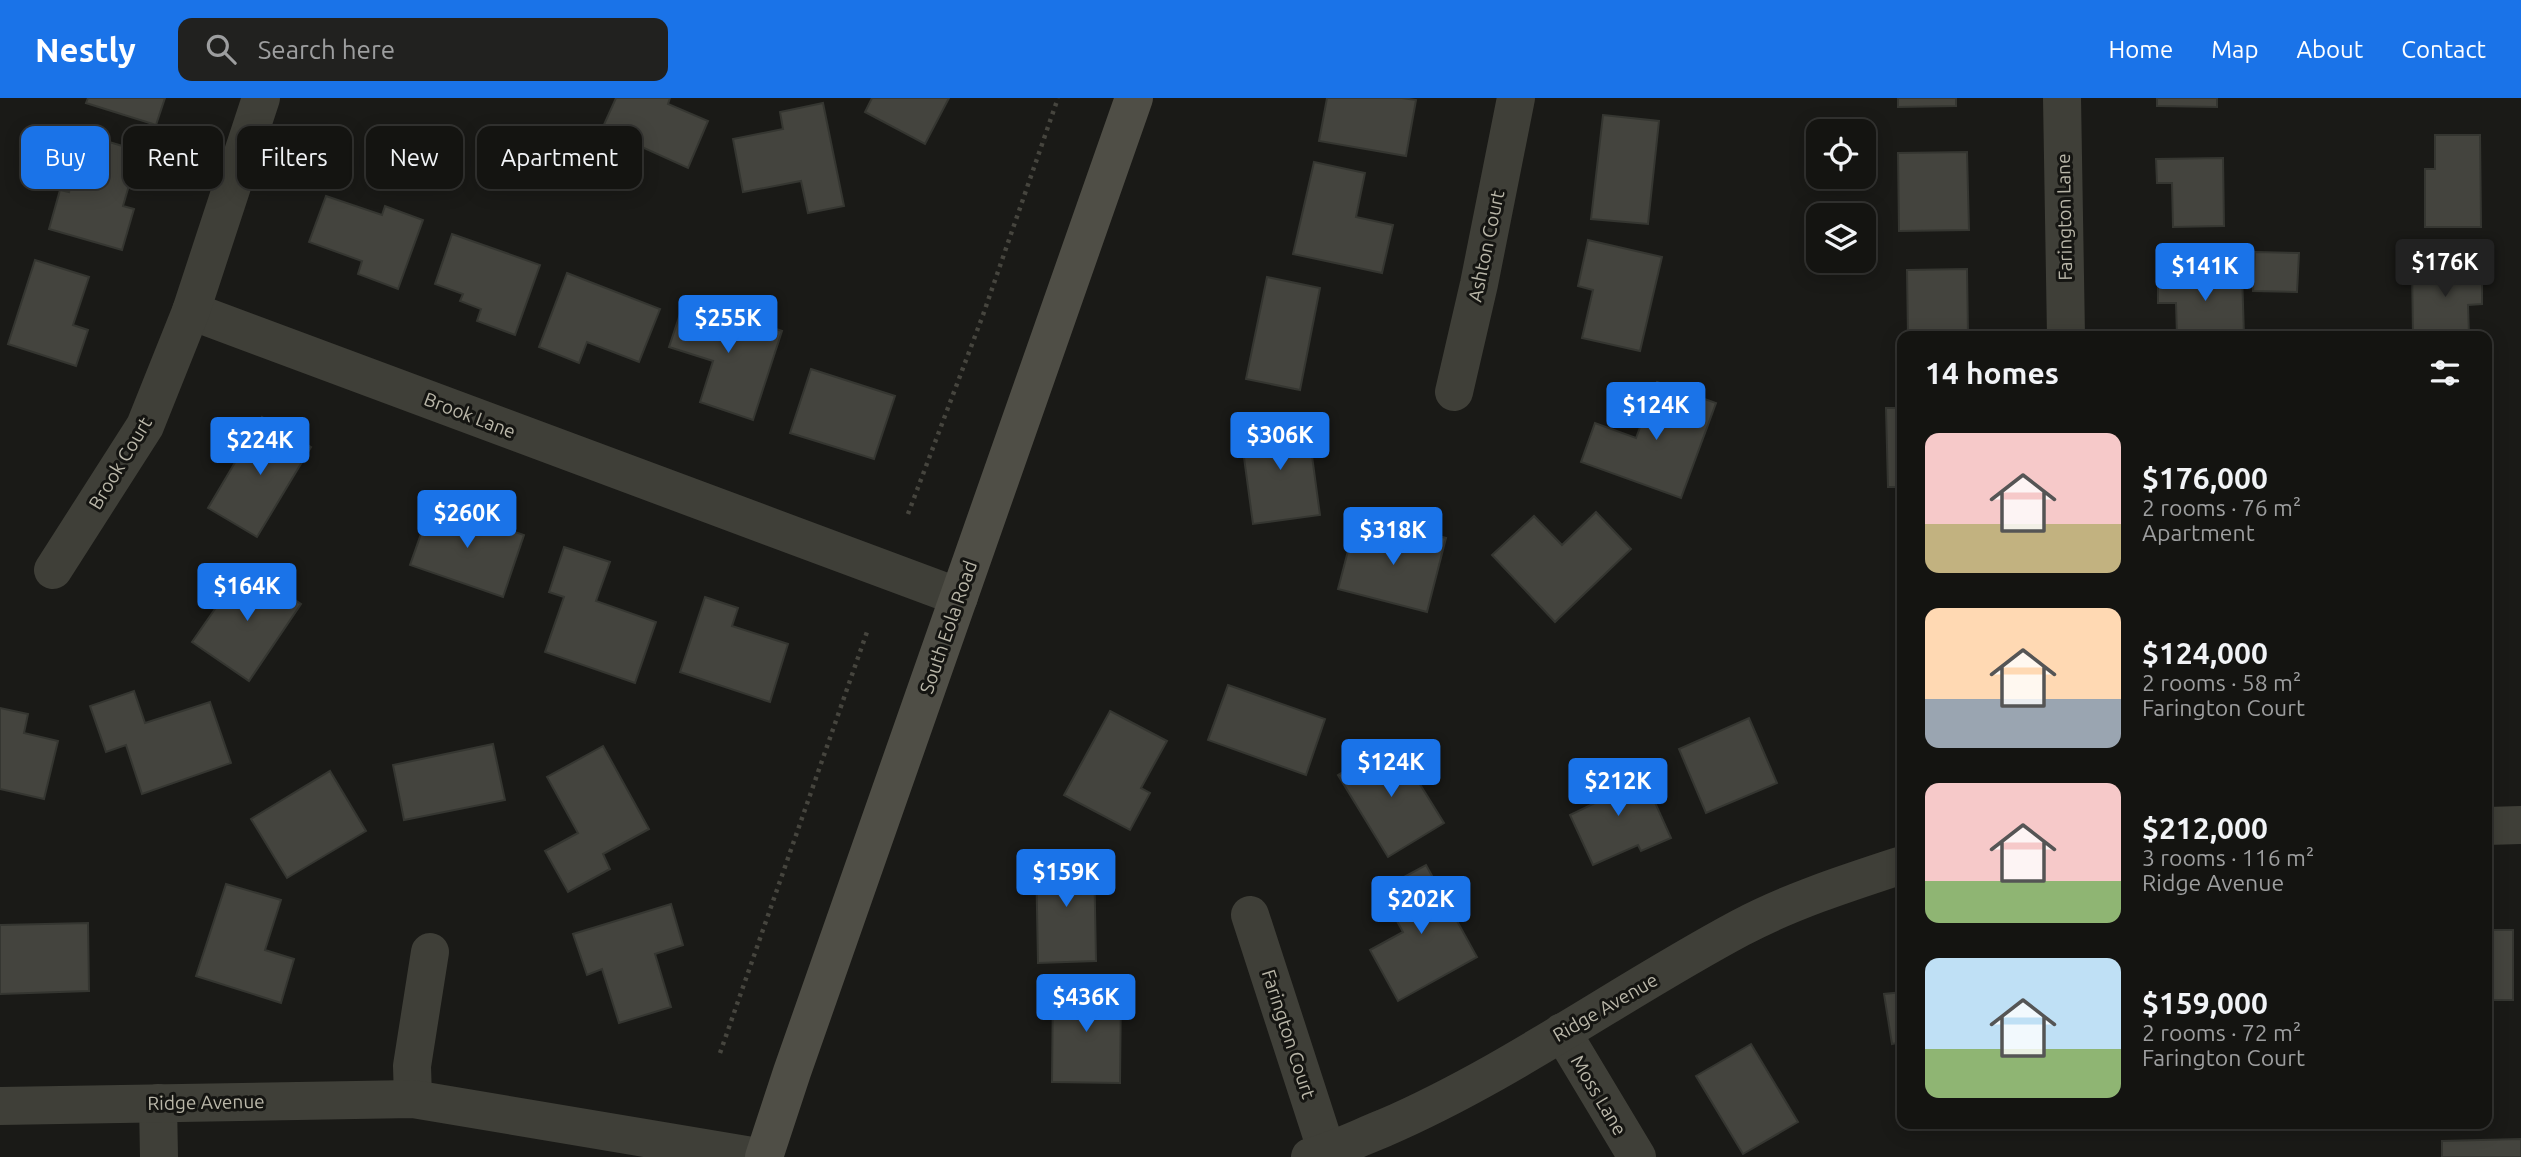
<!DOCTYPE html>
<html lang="en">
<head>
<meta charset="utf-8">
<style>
  :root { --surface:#141411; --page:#21211f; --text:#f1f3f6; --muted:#9d9e9f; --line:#333331; --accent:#1a73e8 }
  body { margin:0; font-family:Ubuntu,sans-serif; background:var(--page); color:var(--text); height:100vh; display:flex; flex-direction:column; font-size:26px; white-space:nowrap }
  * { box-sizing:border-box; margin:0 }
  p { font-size:23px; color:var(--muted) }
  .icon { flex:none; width:38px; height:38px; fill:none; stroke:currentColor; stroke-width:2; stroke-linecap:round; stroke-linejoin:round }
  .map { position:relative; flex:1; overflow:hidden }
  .panel { position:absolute; left:1897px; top:233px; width:595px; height:798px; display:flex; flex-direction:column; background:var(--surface); border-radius:14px; box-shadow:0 4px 18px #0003,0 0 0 2px var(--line) }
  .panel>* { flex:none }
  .guide { position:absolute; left:21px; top:28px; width:665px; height:63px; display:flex; gap:14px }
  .buttons { position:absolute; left:1806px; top:21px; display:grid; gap:14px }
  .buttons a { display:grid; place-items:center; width:70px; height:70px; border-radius:14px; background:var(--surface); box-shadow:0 4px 18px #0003,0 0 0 2px var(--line); font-size:35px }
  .price { position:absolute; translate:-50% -60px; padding:0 16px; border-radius:7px; background:var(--accent); color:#fff; font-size:23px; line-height:46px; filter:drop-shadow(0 2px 4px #0008) }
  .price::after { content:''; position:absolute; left:50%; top:42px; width:21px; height:16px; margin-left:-10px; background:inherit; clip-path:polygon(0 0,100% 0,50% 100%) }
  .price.current { background:#222; color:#fff }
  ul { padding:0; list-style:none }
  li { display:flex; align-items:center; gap:21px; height:175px; padding:0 28px }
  li span { display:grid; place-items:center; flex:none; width:196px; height:140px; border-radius:14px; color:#555 }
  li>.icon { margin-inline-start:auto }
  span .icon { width:84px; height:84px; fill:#fffc; stroke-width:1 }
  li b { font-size:30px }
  h2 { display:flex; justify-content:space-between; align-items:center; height:84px; padding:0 28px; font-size:30px }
  .tag { padding:0 24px; border-radius:14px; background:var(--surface); box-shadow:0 4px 18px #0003,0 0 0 2px var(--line); font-size:24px; line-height:63px }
  .tag.current { background:var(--accent); color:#fff }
  header { display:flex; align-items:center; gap:42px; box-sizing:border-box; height:98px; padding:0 35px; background:var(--accent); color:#fff }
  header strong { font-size:33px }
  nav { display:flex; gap:38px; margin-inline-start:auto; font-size:24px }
  .search { width:490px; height:63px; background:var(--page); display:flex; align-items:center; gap:18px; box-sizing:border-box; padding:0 24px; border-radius:14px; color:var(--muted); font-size:26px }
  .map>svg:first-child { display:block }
  .building { fill:#44443e; stroke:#353631; stroke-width:2 }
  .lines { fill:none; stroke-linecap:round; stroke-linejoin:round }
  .path { stroke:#46453e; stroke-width:4.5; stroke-dasharray:3.5 5; stroke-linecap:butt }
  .street { stroke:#3f3f38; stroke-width:38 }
  .secondary { stroke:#4f4e46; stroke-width:38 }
  .labels { text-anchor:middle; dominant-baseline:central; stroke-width:6; stroke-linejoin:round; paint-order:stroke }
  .street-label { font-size:19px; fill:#bab7a9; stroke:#151512 }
</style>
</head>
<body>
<header>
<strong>Nestly</strong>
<div class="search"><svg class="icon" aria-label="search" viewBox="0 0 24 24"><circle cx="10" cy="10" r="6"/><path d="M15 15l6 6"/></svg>Search here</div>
<nav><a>Home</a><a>Map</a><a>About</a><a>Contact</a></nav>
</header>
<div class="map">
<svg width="2521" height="1059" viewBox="0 0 2521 1059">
  <rect width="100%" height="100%" fill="#1a1a17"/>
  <!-- building -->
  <g class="building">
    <polygon points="88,0 165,0 156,27 86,5"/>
    <polygon points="616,0 670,0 668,6 708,23 688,70 602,31"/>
    <polygon points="872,0 949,0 925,46 865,14"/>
    <polygon points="1327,0 1402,0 1416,2 1406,58 1319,43"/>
    <polygon points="1898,0 1956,0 1956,8 1898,9"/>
    <polygon points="2157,0 2217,0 2217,9 2157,8"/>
    <polygon points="823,5 844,108 808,115 801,83 743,94 733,41 783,31 780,14"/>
    <polygon points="1603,17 1659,23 1648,126 1591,121"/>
    <polygon points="86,37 139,53 123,108 134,111 122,152 49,131 60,92 69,94"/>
    <polygon points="2435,37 2480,37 2481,129 2425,129 2425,71 2435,71"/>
    <polygon points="1967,54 1969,132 1899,133 1898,55"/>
    <polygon points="2223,60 2224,128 2173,129 2172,85 2157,85 2156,61"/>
    <polygon points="1314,64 1365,75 1356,119 1393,127 1382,175 1293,156"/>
    <polygon points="326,98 382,117 385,108 423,122 398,191 358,176 362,163 309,144"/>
    <polygon points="452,136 540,167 515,237 477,223 481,211 460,203 463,196 435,186"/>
    <polygon points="1588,142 1662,159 1640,253 1582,240 1593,192 1578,188"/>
    <polygon points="2255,154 2299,155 2297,194 2253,193"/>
    <polygon points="35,162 89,179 73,227 88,232 76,268 8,246"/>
    <polygon points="2482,167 2482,206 2468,207 2469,238 2413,238 2412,168"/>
    <polygon points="1967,171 1968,238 1908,238 1907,172"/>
    <polygon points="567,175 660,211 639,264 587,244 579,265 539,249"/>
    <polygon points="2242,175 2244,238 2177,238 2176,205 2158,205 2158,177"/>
    <polygon points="1267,179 1320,190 1300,292 1246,281"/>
    <polygon points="685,201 782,233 753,322 700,304 713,263 669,249"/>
    <polygon points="811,271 895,298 874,361 790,335"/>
    <polygon points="1657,284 1716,305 1681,400 1581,364 1595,325 1636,340"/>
    <polygon points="1886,310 1902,310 1902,389 1888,389"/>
    <polygon points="262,319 311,349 257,439 208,410"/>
    <polygon points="1307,321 1320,417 1253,426 1240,330"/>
    <polygon points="432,405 524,437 503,499 410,467"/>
    <polygon points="1596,414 1631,451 1555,524 1492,457 1534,418 1562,447"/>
    <polygon points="1406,429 1446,440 1427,514 1338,491 1354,430 1402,443"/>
    <polygon points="564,449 610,464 596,503 656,524 635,585 545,554 564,499 549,494"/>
    <polygon points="245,468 301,506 249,583 192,544"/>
    <polygon points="705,499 738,510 732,528 788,546 770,604 680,574"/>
    <polygon points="1899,545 1902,545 1902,635 1901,635"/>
    <polygon points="1228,587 1325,621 1306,677 1208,642"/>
    <polygon points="134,593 145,625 210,604 231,665 142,696 126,647 106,654 90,608"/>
    <polygon points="0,610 28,616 24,635 58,643 44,701 0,691"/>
    <polygon points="1110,613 1167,643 1141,690 1150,695 1130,732 1064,697"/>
    <polygon points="1749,620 1777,685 1706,715 1679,651"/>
    <polygon points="1393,643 1444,725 1388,759 1338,677"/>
    <polygon points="493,646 505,702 404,722 393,667"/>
    <polygon points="603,648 649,731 603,756 610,771 568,794 545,753 578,735 547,679"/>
    <polygon points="1610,667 1620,691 1644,680 1671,740 1641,753 1638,747 1593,767 1570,717 1595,705 1584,679"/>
    <polygon points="330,673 366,733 287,780 251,721"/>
    <polygon points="1036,758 1094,758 1096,863 1038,865"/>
    <polygon points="1426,767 1477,859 1398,903 1370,852 1403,834 1380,792"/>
    <polygon points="226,786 281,802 265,852 294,861 281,905 196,878"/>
    <polygon points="671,806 683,847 655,856 671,909 619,925 602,871 587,877 573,836"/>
    <polygon points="88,825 89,893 0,896 0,827"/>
    <rect x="2487" y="832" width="26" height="70"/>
    <polygon points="1053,887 1121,888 1120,985 1052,984"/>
    <polygon points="1902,894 1902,944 1892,946 1884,896"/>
    <polygon points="1751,946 1798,1024 1743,1056 1696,978"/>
    <polygon points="2521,1041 2521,1059 2442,1059 2442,1043"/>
  </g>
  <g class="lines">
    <!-- path -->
    <g class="path">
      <polyline points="908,416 983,217 1058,0"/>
      <polyline points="720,955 868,531"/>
    </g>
    <!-- street -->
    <g class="street">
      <polyline points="2062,0 2066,238"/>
      <polyline points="191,213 959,499"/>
      <polyline points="1454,294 1479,186 1516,0"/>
      <polyline points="53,472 145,328 191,213 261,0"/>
      <polyline points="2487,728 2521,727"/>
      <polyline points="1250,817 1327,1054"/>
      <polyline points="1562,934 1637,1059"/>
      <polyline points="413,1001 412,968 430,854"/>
      <polyline points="158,1005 159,1059"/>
      <polyline points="0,1008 413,1001 758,1059"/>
      <path d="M1310 1059C1335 1052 1359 1040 1384 1030 1509 976 1620 894 1740 830 1791 803 1847 785 1902 767"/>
    </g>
    <!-- secondary -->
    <polyline class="secondary" points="764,1059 792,974 1134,0"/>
  </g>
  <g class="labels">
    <!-- street labels -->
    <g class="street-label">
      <text transform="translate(2064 119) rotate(-91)">Farington Lane</text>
      <text transform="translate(1486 148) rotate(-78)">Ashton Court</text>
      <text transform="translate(470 317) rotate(21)">Brook Lane</text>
      <text transform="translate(120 365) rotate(-59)">Brook Court</text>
      <text transform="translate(948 529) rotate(-71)">South Eola Road</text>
      <text transform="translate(1605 909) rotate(-30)">Ridge Avenue</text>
      <text transform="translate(1289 936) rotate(72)">Farington Court</text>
      <text transform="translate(1599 997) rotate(59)">Moss Lane</text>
      <text transform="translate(206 1004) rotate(-1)">Ridge Avenue</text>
    </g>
  </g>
</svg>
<div class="buttons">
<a><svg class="icon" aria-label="locate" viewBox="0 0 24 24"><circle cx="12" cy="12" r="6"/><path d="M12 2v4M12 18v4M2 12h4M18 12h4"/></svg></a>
<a><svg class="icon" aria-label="layers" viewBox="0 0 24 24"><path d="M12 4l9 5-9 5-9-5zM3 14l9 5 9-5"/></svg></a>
</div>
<b class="price current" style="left:2445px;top:201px">$176K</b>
<b class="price" style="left:2205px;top:205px">$141K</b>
<b class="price" style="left:728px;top:257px">$255K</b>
<b class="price" style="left:1656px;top:344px">$124K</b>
<b class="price" style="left:1280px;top:374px">$306K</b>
<b class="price" style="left:260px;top:379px">$224K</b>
<b class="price" style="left:467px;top:452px">$260K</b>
<b class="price" style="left:1393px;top:469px">$318K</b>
<b class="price" style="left:247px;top:525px">$164K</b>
<b class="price" style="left:1391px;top:701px">$124K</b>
<b class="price" style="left:1618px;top:720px">$212K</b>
<b class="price" style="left:1066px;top:811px">$159K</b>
<b class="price" style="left:1421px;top:838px">$202K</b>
<b class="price" style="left:1086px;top:936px">$436K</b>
<div class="guide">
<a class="tag current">Buy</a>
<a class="tag">Rent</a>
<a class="tag">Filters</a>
<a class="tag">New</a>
<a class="tag">Apartment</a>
</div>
<section class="panel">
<h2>14 homes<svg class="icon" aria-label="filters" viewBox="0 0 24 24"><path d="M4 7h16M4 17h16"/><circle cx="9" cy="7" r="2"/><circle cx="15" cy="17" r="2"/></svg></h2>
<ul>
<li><span style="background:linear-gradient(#f6c9c9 65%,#c2b280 0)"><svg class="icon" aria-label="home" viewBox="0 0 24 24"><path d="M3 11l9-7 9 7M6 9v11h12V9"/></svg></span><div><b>$176,000</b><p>2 rooms · 76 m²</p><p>Apartment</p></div></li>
<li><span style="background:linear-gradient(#ffd9b3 65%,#9aa5b1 0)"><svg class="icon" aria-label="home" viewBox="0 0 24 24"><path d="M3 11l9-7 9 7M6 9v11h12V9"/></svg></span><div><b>$124,000</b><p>2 rooms · 58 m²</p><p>Farington Court</p></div></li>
<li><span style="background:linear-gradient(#f6c9c9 70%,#8fb573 0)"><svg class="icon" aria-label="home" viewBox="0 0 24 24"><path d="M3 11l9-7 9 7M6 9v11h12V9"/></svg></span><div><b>$212,000</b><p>3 rooms · 116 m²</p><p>Ridge Avenue</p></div></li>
<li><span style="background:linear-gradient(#bfe0f5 65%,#8fb573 0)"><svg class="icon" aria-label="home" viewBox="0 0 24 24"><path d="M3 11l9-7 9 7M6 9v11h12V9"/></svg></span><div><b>$159,000</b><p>2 rooms · 72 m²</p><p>Farington Court</p></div></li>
</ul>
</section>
</div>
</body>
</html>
